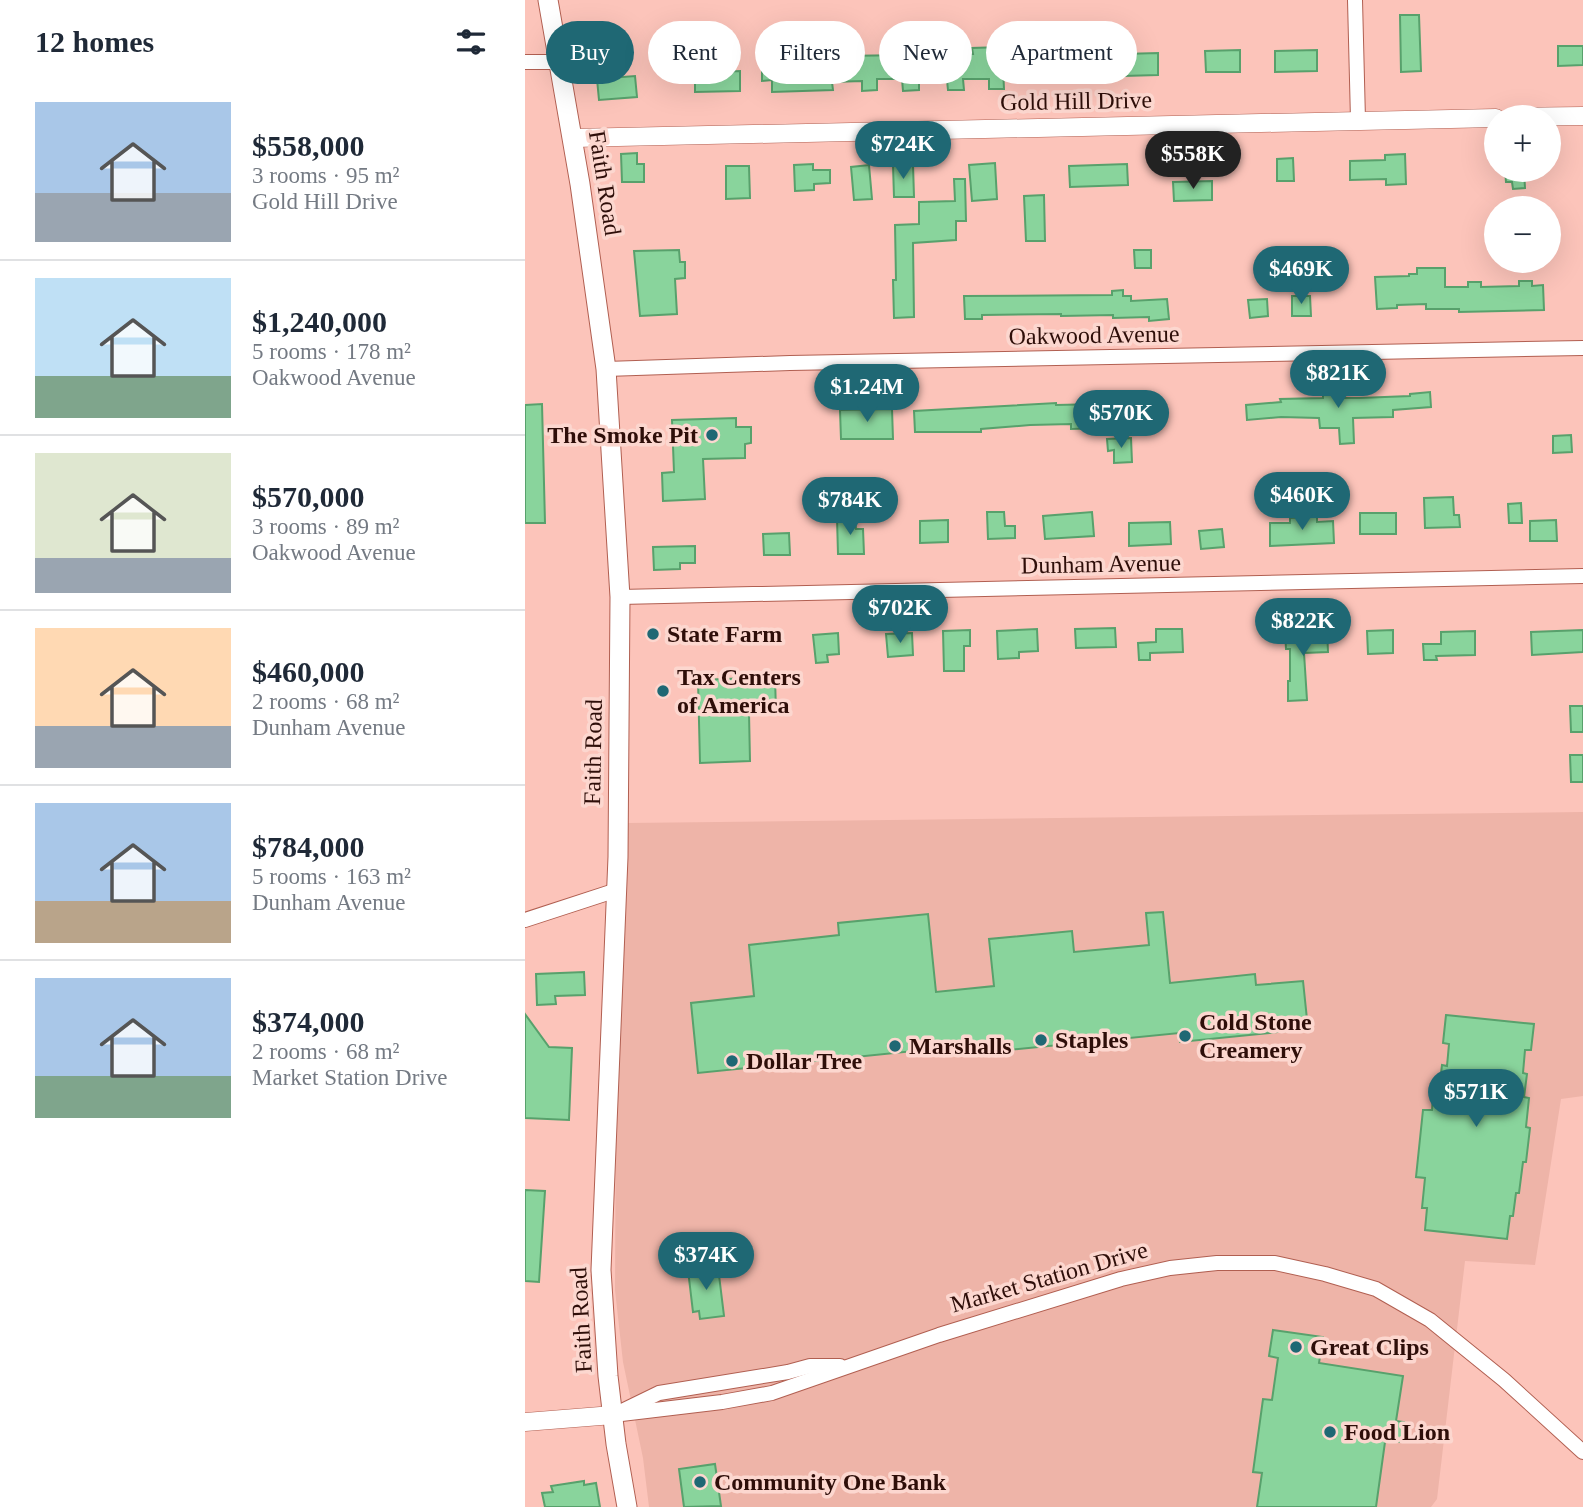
<!DOCTYPE html>
<html lang="en">
<head>
<meta charset="utf-8">
<style>
  :root { --surface:#fff; --page:#f2f2f3; --text:#1f2937; --muted:#747a83; --line:#e0e1e3; --accent:#1f6874 }
  body { margin:0; font-family:"Times New Roman",serif; background:var(--page); color:var(--text); height:100vh; display:flex; flex-direction:column; font-size:26px; white-space:nowrap }
  * { box-sizing:border-box; margin:0 }
  p { font-size:23px; color:var(--muted) }
  .icon { flex:none; width:38px; height:38px; fill:none; stroke:currentColor; stroke-width:2; stroke-linecap:round; stroke-linejoin:round }
  .map { position:relative; flex:1; overflow:hidden }
  .details { display:flex; flex-direction:column; background:var(--surface); width:525px }
  .details>* { flex:none }
  .hud { position:absolute; left:21px; top:21px; width:665px; height:63px; display:flex; gap:14px }
  .buttons { position:absolute; left:959px; top:105px; display:grid; gap:14px }
  .buttons a { display:grid; place-items:center; width:77px; height:77px; border-radius:50%; background:var(--surface); box-shadow:0 7px 28px #0002; font-size:35px }
  .price { position:absolute; translate:-50% -60px; padding:0 16px; border-radius:24px; background:var(--accent); color:#fff; font-size:23px; line-height:46px; filter:drop-shadow(0 2px 4px #0008) }
  .price::after { content:''; position:absolute; left:50%; top:42px; width:21px; height:16px; margin-left:-10px; background:inherit; clip-path:polygon(0 0,100% 0,50% 100%) }
  .price.on { background:#222; color:#fff }
  ul { padding:0; list-style:none }
  li { display:flex; align-items:center; gap:21px; height:175px; padding:0 35px }
  li+li { border-top:2px solid var(--line) }
  li span { display:grid; place-items:center; flex:none; width:196px; height:140px; border-radius:0px; color:#555 }
  li>.icon { margin-inline-start:auto }
  span .icon { width:84px; height:84px; fill:#fffc; stroke-width:1 }
  li b { font-size:30px }
  h2 { display:flex; justify-content:space-between; align-items:center; height:84px; padding:0 35px; font-size:30px }
  .chip { padding:0 24px; border-radius:32px; background:var(--surface); box-shadow:0 7px 28px #0002; font-size:24px; line-height:63px }
  .chip.on { background:var(--accent); color:#fff }
  main { display:flex; flex:1; min-height:0 }
  .map>svg:first-child { display:block }
  .built { fill:#eeb4a8 }
  .building { fill:#89d49c; stroke:#58a16c; stroke-width:2 }
  .lines { fill:none; stroke-linecap:round; stroke-linejoin:round }
  .minor-casing { stroke:#b15f51; stroke-width:16 }
  .tertiary-casing { stroke:#b15f51; stroke-width:19 }
  .secondary-casing { stroke:#b15f51; stroke-width:21 }
  .minor { stroke:#fff; stroke-width:14 }
  .tertiary { stroke:#fff; stroke-width:18 }
  .secondary { stroke:#fff; stroke-width:19 }
  .poi-dot { fill:#1f6874; stroke:#fcd7cf; stroke-width:2.5 }
  .labels { text-anchor:middle; dominant-baseline:central; stroke-width:7; stroke-linejoin:round; paint-order:stroke }
  .street-label { font-size:24px; fill:#2e0e09; stroke:#fcd7cf }
  .poi-label { font-size:24px; font-weight:bold; fill:#2e0e09; stroke:#fcd7cf; text-anchor:start }
</style>
</head>
<body>
<main>
<section class="details">
<h2>12 homes<svg class="icon" aria-label="filters" viewBox="0 0 24 24"><path d="M4 7h16M4 17h16"/><circle cx="9" cy="7" r="2"/><circle cx="15" cy="17" r="2"/></svg></h2>
<ul>
<li><span style="background:linear-gradient(#a9c7e8 65%,#9aa5b1 0)"><svg class="icon" aria-label="home" viewBox="0 0 24 24"><path d="M3 11l9-7 9 7M6 9v11h12V9"/></svg></span><div><b>$558,000</b><p>3 rooms · 95 m²</p><p>Gold Hill Drive</p></div></li>
<li><span style="background:linear-gradient(#bfe0f5 70%,#7fa58c 0)"><svg class="icon" aria-label="home" viewBox="0 0 24 24"><path d="M3 11l9-7 9 7M6 9v11h12V9"/></svg></span><div><b>$1,240,000</b><p>5 rooms · 178 m²</p><p>Oakwood Avenue</p></div></li>
<li><span style="background:linear-gradient(#dfe7d0 75%,#9aa5b1 0)"><svg class="icon" aria-label="home" viewBox="0 0 24 24"><path d="M3 11l9-7 9 7M6 9v11h12V9"/></svg></span><div><b>$570,000</b><p>3 rooms · 89 m²</p><p>Oakwood Avenue</p></div></li>
<li><span style="background:linear-gradient(#ffd9b3 70%,#9aa5b1 0)"><svg class="icon" aria-label="home" viewBox="0 0 24 24"><path d="M3 11l9-7 9 7M6 9v11h12V9"/></svg></span><div><b>$460,000</b><p>2 rooms · 68 m²</p><p>Dunham Avenue</p></div></li>
<li><span style="background:linear-gradient(#a9c7e8 70%,#b9a48a 0)"><svg class="icon" aria-label="home" viewBox="0 0 24 24"><path d="M3 11l9-7 9 7M6 9v11h12V9"/></svg></span><div><b>$784,000</b><p>5 rooms · 163 m²</p><p>Dunham Avenue</p></div></li>
<li><span style="background:linear-gradient(#a9c7e8 70%,#7fa58c 0)"><svg class="icon" aria-label="home" viewBox="0 0 24 24"><path d="M3 11l9-7 9 7M6 9v11h12V9"/></svg></span><div><b>$374,000</b><p>2 rooms · 68 m²</p><p>Market Station Drive</p></div></li>
</ul>
</section>
<div class="map">
<svg width="1058" height="1507" viewBox="0 0 1058 1507">
  <rect width="100%" height="100%" fill="#fcc4ba"/>
  <!-- built -->
  <polygon class="built" points="1058,812 1058,1096 1036,1099 1010,1265 940,1261 912,1499 906,1507 124,1507 118,1458 98,1362 90,1290 91,1078 102,823"/>
  <!-- building -->
  <g class="building">
    <polygon points="875,15 894,15 896,71 876,72"/>
    <polygon points="552,32 553,54 573,54 574,74 534,75 533,33"/>
    <polygon points="1033,46 1058,46 1058,65 1033,66"/>
    <polygon points="477,47 479,89 464,89 464,79 438,79 439,90 423,90 422,80 394,80 394,90 378,91 377,79 352,79 352,90 337,91 337,81 307,82 308,90 247,92 247,80 237,81 237,57 263,57 263,63 317,61 317,56 448,54 447,48"/>
    <polygon points="715,50 715,72 681,72 680,51"/>
    <polygon points="792,50 792,71 750,72 750,51"/>
    <polygon points="633,53 633,75 598,76 598,54"/>
    <polygon points="215,71 215,91 170,92 170,73"/>
    <polygon points="110,76 112,97 74,100 72,79"/>
    <polygon points="112,153 112,164 119,164 119,182 97,182 96,154"/>
    <polygon points="880,154 881,184 861,185 861,179 825,180 825,161 860,160 860,155"/>
    <polygon points="768,158 769,181 752,181 752,159"/>
    <polygon points="470,163 472,199 447,201 444,165"/>
    <polygon points="288,164 288,170 305,170 305,183 289,184 289,190 270,191 269,165"/>
    <polygon points="602,164 603,185 545,187 544,166"/>
    <polygon points="344,165 347,199 329,200 326,167"/>
    <polygon points="368,165 388,165 389,197 369,197"/>
    <polygon points="201,166 224,166 225,198 201,199"/>
    <polygon points="980,170 999,170 1000,188 988,189 987,182 981,182"/>
    <polygon points="429,179 440,179 441,221 431,221 431,240 388,243 389,317 369,318 368,280 371,280 370,225 394,224 394,202 430,201"/>
    <polygon points="687,181 687,200 649,201 648,182"/>
    <polygon points="519,195 520,241 501,241 499,196"/>
    <polygon points="154,250 155,262 160,262 160,278 150,279 152,314 115,316 109,251"/>
    <polygon points="609,250 626,250 626,268 610,268"/>
    <polygon points="892,268 920,268 920,287 943,287 943,282 956,282 956,287 994,286 994,281 1007,281 1007,286 1018,285 1019,310 934,312 934,309 901,309 901,304 872,305 872,308 852,309 850,277 884,276 884,274 892,274"/>
    <polygon points="598,290 598,296 606,296 606,301 642,299 644,319 624,321 624,317 588,318 588,315 536,316 536,314 457,315 457,319 440,319 439,296 587,295 587,291"/>
    <polygon points="767,296 785,296 786,316 767,316"/>
    <polygon points="742,299 743,316 725,318 723,300"/>
    <polygon points="905,392 906,407 868,410 868,417 828,418 829,443 815,444 814,428 795,428 794,418 756,417 722,420 721,405 756,402 755,399 798,398 798,393 811,393 811,398 834,398 885,396 885,394"/>
    <polygon points="531,403 531,405 575,404 576,428 546,429 546,424 505,425 456,429 456,432 390,432 389,411"/>
    <polygon points="17,404 20,523 0,523 0,405"/>
    <polygon points="609,404 627,404 627,430 610,431"/>
    <polygon points="367,409 368,439 316,439 315,410"/>
    <polygon points="211,418 211,427 226,427 226,443 220,444 220,458 178,459 180,499 138,501 137,473 149,472 147,420"/>
    <polygon points="1046,435 1047,452 1028,453 1028,436"/>
    <polygon points="606,438 607,462 589,463 589,450 583,451 582,439"/>
    <polygon points="928,497 929,515 934,515 935,527 900,528 899,498"/>
    <polygon points="996,503 997,523 984,523 983,504"/>
    <polygon points="462,512 479,512 480,526 490,526 490,538 463,539"/>
    <polygon points="567,512 569,536 520,539 518,516"/>
    <rect x="835" y="513" width="36" height="21"/>
    <polygon points="792,516 792,522 808,521 809,543 745,546 745,523 765,523 765,518"/>
    <polygon points="330,517 331,529 338,529 339,554 313,554 312,518"/>
    <polygon points="423,520 423,542 395,543 395,521"/>
    <polygon points="1031,520 1032,541 1005,541 1005,521"/>
    <polygon points="645,522 646,544 604,546 604,523"/>
    <polygon points="697,529 699,547 676,549 674,531"/>
    <polygon points="264,533 265,555 239,555 238,534"/>
    <polygon points="170,546 170,563 155,563 155,569 129,570 128,547"/>
    <polygon points="590,628 591,647 551,648 550,629"/>
    <polygon points="512,629 513,651 494,652 494,658 473,659 472,631"/>
    <polygon points="631,629 657,629 658,652 625,653 625,660 614,660 613,643 631,642"/>
    <polygon points="802,629 803,652 779,653 782,700 763,701 763,681 765,681 765,649 761,649 760,630"/>
    <polygon points="445,630 445,646 439,646 439,671 419,671 418,631"/>
    <polygon points="868,630 868,653 843,654 842,631"/>
    <polygon points="1058,630 1058,652 1007,655 1006,632"/>
    <polygon points="950,631 950,655 911,656 912,660 899,660 898,644 916,644 916,632"/>
    <polygon points="313,633 314,654 302,655 303,662 291,663 288,635"/>
    <polygon points="387,633 388,655 363,657 361,634"/>
    <polygon points="250,677 251,712 224,713 225,761 175,763 173,680"/>
    <polygon points="1045,706 1058,706 1058,732 1046,732"/>
    <polygon points="1045,755 1058,755 1058,782 1046,782"/>
    <polygon points="638,912 645,983 730,974 731,985 778,981 783,1029 655,1042 654,1033 422,1056 418,1048 173,1073 166,1003 229,996 224,945 314,935 313,923 403,914 411,992 469,986 464,939 547,931 549,952 624,945 621,913"/>
    <polygon points="59,972 60,995 30,996 31,1004 12,1005 11,974"/>
    <polygon points="0,1014 24,1047 47,1048 44,1120 0,1118"/>
    <polygon points="921,1015 1009,1024 1006,1050 1000,1050 998,1073 1002,1074 999,1097 1004,1098 1001,1127 1005,1128 1001,1162 998,1162 994,1193 991,1193 988,1216 985,1216 982,1239 900,1230 902,1208 897,1208 900,1178 891,1177 898,1110 907,1110 909,1082 915,1082 917,1065 922,1066 924,1044 918,1043"/>
    <polygon points="0,1190 20,1191 14,1282 0,1281"/>
    <polygon points="193,1267 199,1316 175,1319 174,1311 168,1312 163,1270"/>
    <polygon points="748,1330 798,1337 794,1363 878,1376 871,1421 879,1422 876,1442 860,1442 851,1507 732,1507 737,1473 728,1472 738,1399 747,1400 753,1358 744,1356"/>
    <polygon points="190,1464 196,1506 159,1507 154,1469"/>
    <polygon points="59,1481 59,1485 71,1483 75,1507 20,1507 17,1493 28,1492 26,1486"/>
  </g>
  <g class="lines">
    <!-- minor casing -->
    <g class="minor-casing">
      <g id="minor">
        <polyline points="830,0 833,120"/>
        <polyline points="0,62 35,62"/>
        <polyline points="81,369 265,363 1058,348"/>
        <polyline points="95,597 1058,576"/>
        <polyline points="0,920 92,890"/>
        <polyline points="97,1411 134,1393 263,1372 285,1366 315,1366"/>
        <polyline points="88,1415 197,1402 247,1393 414,1335 596,1279 645,1268 692,1263 750,1263 800,1274 851,1289 905,1320 979,1380 1058,1452"/>
      </g>
    </g>
    <!-- tertiary casing -->
    <g class="tertiary-casing">
      <g id="tertiary">
        <polyline points="989,117 1058,116"/>
        <polyline points="48,138 971,118"/>
        <polyline points="0,1422 88,1415"/>
      </g>
    </g>
    <!-- secondary casing -->
    <g class="secondary-casing">
      <polyline id="secondary" points="23,0 55,184 81,369 95,597 93,857 76,1270 83,1376 91,1444 102,1507"/>
    </g>
    <!-- minor -->
    <use href="#minor" class="minor"/>
    <!-- tertiary -->
    <use href="#tertiary" class="tertiary"/>
    <!-- secondary -->
    <use href="#secondary" class="secondary"/>
  </g>
  <!-- markers -->
  <g class="poi-dot">
    <circle cx="187" cy="435" r="7"/>
    <circle cx="128" cy="634" r="7"/>
    <circle cx="138" cy="691" r="7"/>
    <circle cx="660" cy="1036" r="7"/>
    <circle cx="516" cy="1040" r="7"/>
    <circle cx="370" cy="1046" r="7"/>
    <circle cx="207" cy="1061" r="7"/>
    <circle cx="771" cy="1347" r="7"/>
    <circle cx="805" cy="1432" r="7"/>
    <circle cx="175" cy="1482" r="7"/>
  </g>
  <g class="labels">
    <!-- street labels -->
    <g class="street-label">
      <text transform="translate(551 101) rotate(-1)">Gold Hill Drive</text>
      <text transform="translate(80 183) rotate(81)">Faith Road</text>
      <text transform="translate(569 335) rotate(-1)">Oakwood Avenue</text>
      <text transform="translate(576 564) rotate(-1)">Dunham Avenue</text>
      <text transform="translate(68 752) rotate(-89)">Faith Road</text>
      <text transform="translate(524 1277) rotate(-16)">Market Station Drive</text>
      <text transform="translate(56 1320) rotate(-93)">Faith Road</text>
    </g>
    <!-- poi labels -->
    <g class="poi-label">
      <text x="173" y="435" text-anchor="end">The Smoke Pit</text>
      <text x="142" y="634">State Farm</text>
      <text x="152" y="677">Tax Centers<tspan x="152" dy="28">of America</tspan></text>
      <text x="674" y="1022">Cold Stone<tspan x="674" dy="28">Creamery</tspan></text>
      <text x="530" y="1040">Staples</text>
      <text x="384" y="1046">Marshalls</text>
      <text x="221" y="1061">Dollar Tree</text>
      <text x="785" y="1347">Great Clips</text>
      <text x="819" y="1432">Food Lion</text>
      <text x="189" y="1482">Community One Bank</text>
    </g>
  </g>
</svg>
<div class="buttons">
<a>+</a>
<a>−</a>
</div>
<b class="price" style="left:378px;top:181px">$724K</b>
<b class="price on" style="left:668px;top:191px">$558K</b>
<b class="price" style="left:776px;top:306px">$469K</b>
<b class="price" style="left:813px;top:410px">$821K</b>
<b class="price" style="left:342px;top:424px">$1.24M</b>
<b class="price" style="left:596px;top:450px">$570K</b>
<b class="price" style="left:777px;top:532px">$460K</b>
<b class="price" style="left:325px;top:537px">$784K</b>
<b class="price" style="left:375px;top:645px">$702K</b>
<b class="price" style="left:778px;top:658px">$822K</b>
<b class="price" style="left:951px;top:1129px">$571K</b>
<b class="price" style="left:181px;top:1292px">$374K</b>
<div class="hud">
<a class="chip on">Buy</a>
<a class="chip">Rent</a>
<a class="chip">Filters</a>
<a class="chip">New</a>
<a class="chip">Apartment</a>
</div>
</div>
</main>
</body>
</html>
